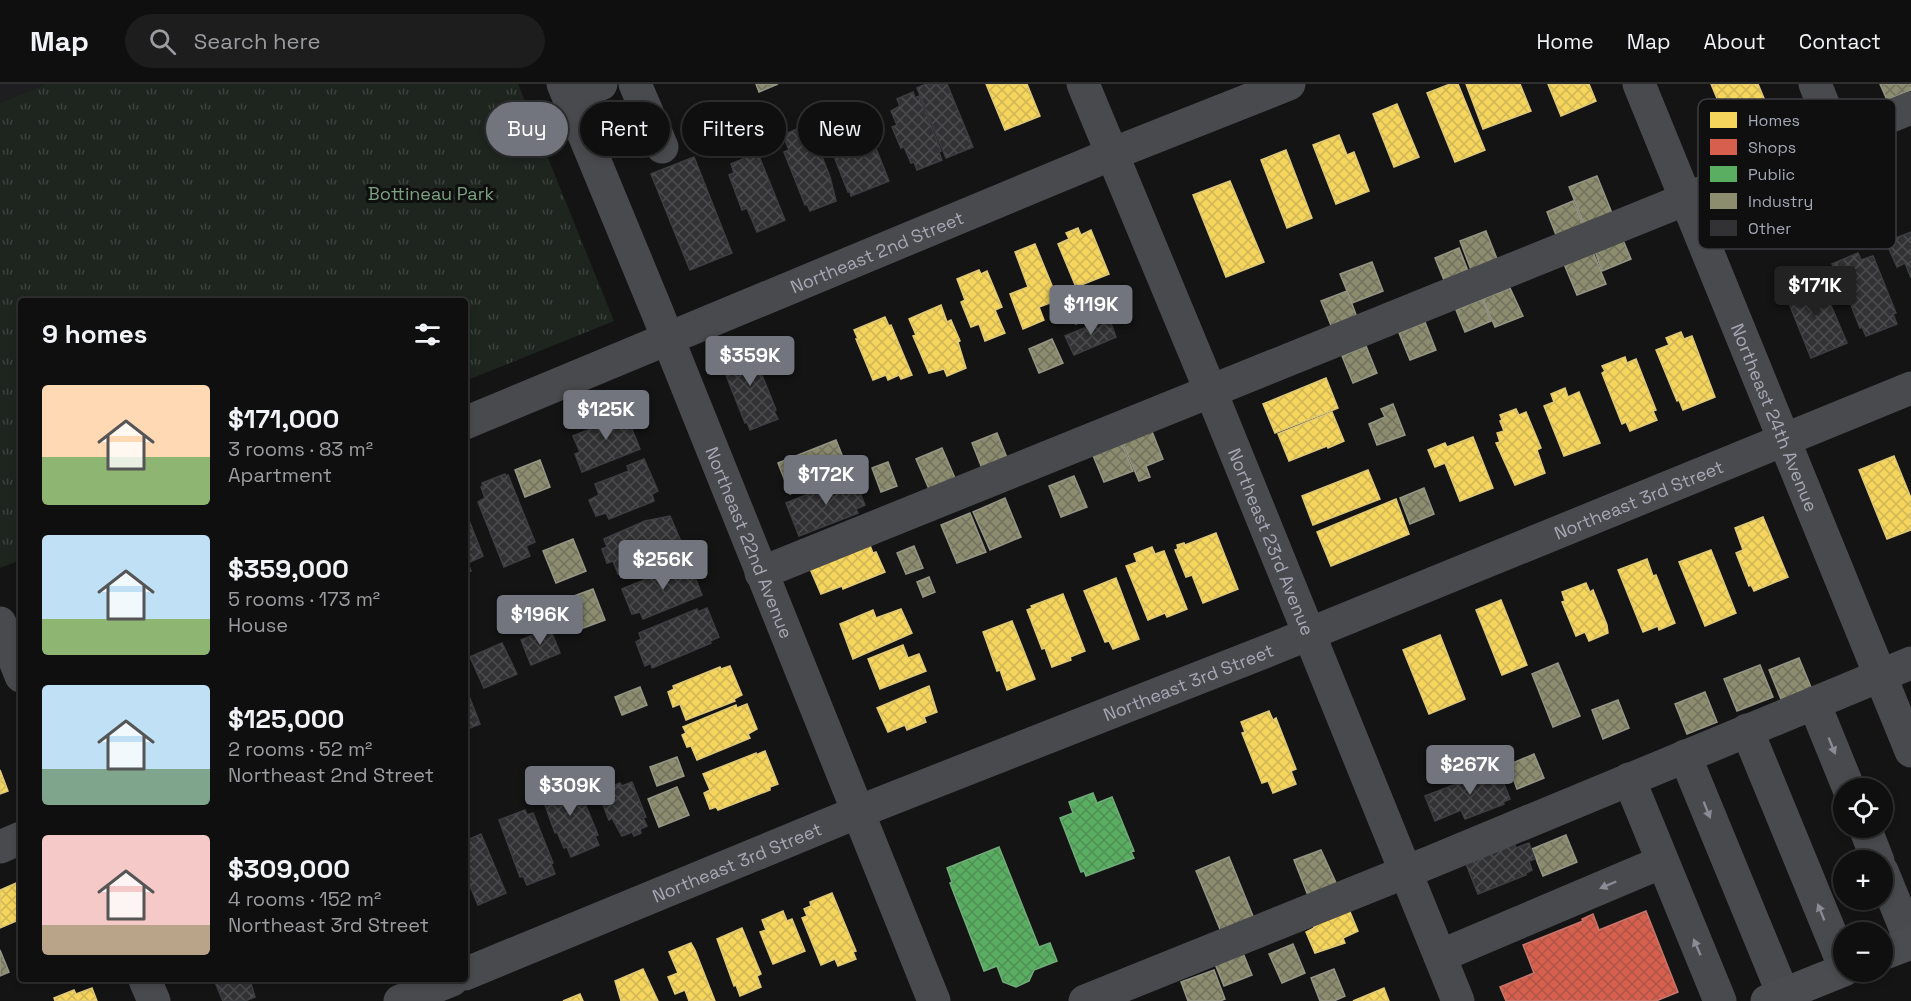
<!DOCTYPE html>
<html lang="en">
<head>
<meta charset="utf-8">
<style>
  :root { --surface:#0f0f10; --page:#1d1d1e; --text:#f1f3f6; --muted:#9b9c9f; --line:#2f2f30; --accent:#72757e }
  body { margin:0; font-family:"Space Grotesk",sans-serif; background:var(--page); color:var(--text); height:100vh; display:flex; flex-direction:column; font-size:22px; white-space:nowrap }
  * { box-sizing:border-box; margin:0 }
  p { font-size:20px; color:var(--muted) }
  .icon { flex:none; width:33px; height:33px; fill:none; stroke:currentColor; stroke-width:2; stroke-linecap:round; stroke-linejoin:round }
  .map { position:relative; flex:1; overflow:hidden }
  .sheet { position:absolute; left:18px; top:214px; width:450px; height:684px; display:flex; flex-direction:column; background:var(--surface); border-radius:6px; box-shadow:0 3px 9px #0003,0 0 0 2px var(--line) }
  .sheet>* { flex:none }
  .top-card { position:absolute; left:486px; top:18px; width:570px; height:54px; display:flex; gap:12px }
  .buttons { position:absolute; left:1833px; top:694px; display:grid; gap:12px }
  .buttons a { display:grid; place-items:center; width:60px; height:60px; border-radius:50%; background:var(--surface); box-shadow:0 3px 9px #0003,0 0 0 2px var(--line); font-size:30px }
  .price { position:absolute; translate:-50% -51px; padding:0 14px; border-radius:6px; background:var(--accent); color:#fff; font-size:20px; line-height:39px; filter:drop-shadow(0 2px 3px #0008) }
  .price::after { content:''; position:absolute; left:50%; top:36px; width:18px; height:14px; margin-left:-9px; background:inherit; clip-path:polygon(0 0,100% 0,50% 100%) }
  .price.active { background:#222; color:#fff }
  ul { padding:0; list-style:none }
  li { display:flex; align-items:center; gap:18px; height:150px; padding:0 24px }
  li span { display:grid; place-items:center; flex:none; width:168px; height:120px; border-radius:6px; color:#555 }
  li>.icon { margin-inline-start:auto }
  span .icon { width:72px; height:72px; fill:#fffc; stroke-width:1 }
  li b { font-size:26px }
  h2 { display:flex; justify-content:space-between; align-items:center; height:72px; padding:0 24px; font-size:26px }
  .pill { padding:0 21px; border-radius:27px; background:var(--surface); box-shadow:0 3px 9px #0003,0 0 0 2px var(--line); font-size:21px; line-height:54px }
  .pill.active { background:var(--accent); color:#fff }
  header { display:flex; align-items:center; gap:36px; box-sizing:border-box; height:84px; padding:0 30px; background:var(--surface); border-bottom:2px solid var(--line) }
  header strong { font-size:28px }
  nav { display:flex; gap:33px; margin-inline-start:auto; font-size:21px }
  .search { width:420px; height:54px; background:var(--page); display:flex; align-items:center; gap:15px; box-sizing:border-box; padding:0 21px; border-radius:33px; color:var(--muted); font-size:22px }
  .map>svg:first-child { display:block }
  .built { fill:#1e1e20 }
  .park { fill:url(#park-tufts) }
  .homes { fill:url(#homes-cross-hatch); stroke:#dec877; stroke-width:1.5 }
  .shops { fill:url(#shops-cross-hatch); stroke:#c7766c; stroke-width:1.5 }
  .public { fill:url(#public-cross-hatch); stroke:#70ac7a; stroke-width:1.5 }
  .industry { fill:url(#industry-cross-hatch); stroke:#949584; stroke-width:1.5 }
  .building { fill:url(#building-cross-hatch); stroke:#3d3e41; stroke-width:1.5 }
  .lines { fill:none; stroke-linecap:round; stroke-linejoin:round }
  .minor { stroke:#494a4d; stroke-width:33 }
  .major { stroke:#4b4c4f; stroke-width:33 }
  .oneway { fill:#898c96 }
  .labels { text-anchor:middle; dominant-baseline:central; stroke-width:6; stroke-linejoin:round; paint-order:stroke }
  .park-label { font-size:18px; fill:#7ca180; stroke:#0f0f10 }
  .street-label { font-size:18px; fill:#a5a9b6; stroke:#0f0f10 }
  .key { fill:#0f0f10; stroke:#3c3d42; stroke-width:1.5 }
  .key-label { font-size:16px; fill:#a5a9b6 }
</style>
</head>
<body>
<header>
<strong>Map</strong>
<div class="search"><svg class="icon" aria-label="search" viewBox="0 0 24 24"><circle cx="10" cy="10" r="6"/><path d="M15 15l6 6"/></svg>Search here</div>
<nav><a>Home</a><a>Map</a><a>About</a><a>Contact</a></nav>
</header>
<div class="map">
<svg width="1911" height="917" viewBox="0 0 1911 917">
  <defs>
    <pattern id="park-tufts" width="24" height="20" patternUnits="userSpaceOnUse" patternTransform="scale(1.5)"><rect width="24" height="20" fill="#1e251f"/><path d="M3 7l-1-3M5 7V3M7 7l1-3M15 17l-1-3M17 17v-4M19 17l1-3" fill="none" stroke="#3c423d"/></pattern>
    <pattern id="homes-cross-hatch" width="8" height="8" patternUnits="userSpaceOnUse" patternTransform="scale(1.5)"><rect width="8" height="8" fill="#f6d55c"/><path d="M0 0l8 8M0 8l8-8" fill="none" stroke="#cfb555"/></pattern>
    <pattern id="shops-cross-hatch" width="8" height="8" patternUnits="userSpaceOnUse" patternTransform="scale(1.5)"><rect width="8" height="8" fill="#d6604d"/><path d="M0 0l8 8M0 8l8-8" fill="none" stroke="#ad5548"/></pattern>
    <pattern id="public-cross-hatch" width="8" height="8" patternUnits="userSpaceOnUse" patternTransform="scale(1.5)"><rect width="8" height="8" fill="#5aae61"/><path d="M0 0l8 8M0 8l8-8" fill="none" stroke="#508f56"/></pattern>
    <pattern id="industry-cross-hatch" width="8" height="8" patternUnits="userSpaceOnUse" patternTransform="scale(1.5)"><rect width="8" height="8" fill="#8c8c6e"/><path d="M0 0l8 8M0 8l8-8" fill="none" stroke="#71715e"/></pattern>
    <pattern id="building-cross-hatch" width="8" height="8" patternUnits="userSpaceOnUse" patternTransform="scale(1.5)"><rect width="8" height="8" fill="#323234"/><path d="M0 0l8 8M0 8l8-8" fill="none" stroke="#4d4d4f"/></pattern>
  </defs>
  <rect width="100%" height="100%" fill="#141415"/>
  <!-- built -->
  <polygon class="built" points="0,0 46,0 0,19"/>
  <!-- park -->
  <polygon class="park" points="46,0 518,0 614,237 465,297 465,218 21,218 21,476 0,484 0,19"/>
  <!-- homes -->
  <g class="homes">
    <polygon points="986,0 1027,0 1040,32 1005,46"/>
    <polygon points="1450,0 1458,0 1485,66 1455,78 1427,9"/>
    <polygon points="1466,0 1520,0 1531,27 1483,45"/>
    <polygon points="1548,0 1589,0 1596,17 1561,32"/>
    <polygon points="1711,0 1758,0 1781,55 1741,72"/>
    <polygon points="1397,20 1419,73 1394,83 1373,30"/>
    <polygon points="1339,51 1347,71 1354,68 1369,107 1336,120 1313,61"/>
    <polygon points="1286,66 1312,134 1287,144 1261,76"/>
    <polygon points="1230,97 1264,178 1226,193 1193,111"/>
    <polygon points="1078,144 1081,151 1091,146 1109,190 1076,203 1058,160 1069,155 1066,149"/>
    <polygon points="1035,160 1058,216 1039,223 1044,236 1023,245 1010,210 1028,203 1015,168"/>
    <polygon points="979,186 981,190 987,187 1002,223 995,226 1005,249 985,257 979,240 971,243 961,218 965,216 957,195"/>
    <polygon points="941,221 947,238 951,236 960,257 958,258 966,284 947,292 944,285 929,289 913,252 916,251 909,235"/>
    <polygon points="885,233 889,242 891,241 912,291 901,295 899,291 888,296 886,291 873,296 856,255 858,255 854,246"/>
    <polygon points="1681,248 1684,255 1692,252 1715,313 1683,326 1679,316 1677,317 1656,266 1669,261 1666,254"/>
    <polygon points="1625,273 1627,279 1636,275 1656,326 1653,327 1657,336 1630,347 1626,338 1622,340 1602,289 1605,287 1602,282"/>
    <polygon points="1326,294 1338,324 1275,349 1263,320"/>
    <polygon points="1565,304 1568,313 1579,308 1600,359 1564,372 1544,322 1554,318 1551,310"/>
    <polygon points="1516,325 1519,331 1526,328 1541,364 1537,366 1545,389 1515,401 1496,359 1500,358 1497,349 1504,347 1500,337 1502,336 1500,331"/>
    <polygon points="1332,328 1344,357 1328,364 1327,362 1289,377 1278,350"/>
    <polygon points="1473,353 1493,404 1460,417 1445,379 1435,383 1428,366 1445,359 1447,363"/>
    <polygon points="1894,372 1911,414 1911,446 1887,455 1859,386"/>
    <polygon points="1368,386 1380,415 1313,441 1302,412"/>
    <polygon points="1396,415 1409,450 1331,482 1317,448"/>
    <polygon points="1763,433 1788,493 1754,507 1751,501 1749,502 1736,469 1743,466 1735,444"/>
    <polygon points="1216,449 1238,505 1203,519 1192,491 1186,493 1175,466 1178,465 1177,461 1184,459 1185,461"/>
    <polygon points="869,459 873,469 876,468 885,488 843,505 842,502 821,510 810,485"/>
    <polygon points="1152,463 1155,470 1164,467 1187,525 1167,533 1165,529 1148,536 1126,482 1137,478 1134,470"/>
    <polygon points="1711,466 1736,529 1705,542 1679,478"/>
    <polygon points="1647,475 1653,492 1656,491 1675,539 1659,546 1658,542 1643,548 1618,486"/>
    <polygon points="1116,494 1139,555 1113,565 1109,557 1105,558 1084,507"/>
    <polygon points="1586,499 1590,508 1593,506 1607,541 1608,549 1589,557 1585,548 1576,552 1562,518 1565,517 1562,508"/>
    <polygon points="1063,510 1085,567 1070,573 1071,576 1052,583 1045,564 1042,565 1027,526 1032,524 1031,522"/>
    <polygon points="1501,516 1527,581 1502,591 1476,526"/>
    <polygon points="901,525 912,549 853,575 840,540 873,526 876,534"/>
    <polygon points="1012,537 1035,595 1007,606 1000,586 997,587 983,548"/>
    <polygon points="1440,551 1465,615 1429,630 1403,566"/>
    <polygon points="903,561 908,574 919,570 926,587 880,605 868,575"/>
    <polygon points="730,582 742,611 734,615 735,617 686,636 680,620 673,623 668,608 674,605 673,602 720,583 721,585"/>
    <polygon points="929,602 937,628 924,633 926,638 907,646 905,641 888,648 877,624"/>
    <polygon points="747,620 757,645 748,650 750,654 697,676 691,662 687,663 682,651 686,649 683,643 736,621 737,624"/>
    <polygon points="1269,627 1273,636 1276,634 1296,685 1291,687 1296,700 1273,709 1268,697 1262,699 1242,649 1245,648 1241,638"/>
    <polygon points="765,667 778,700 770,703 770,706 718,726 716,723 710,725 704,709 710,706 703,690 756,669 756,671"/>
    <polygon points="0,686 8,707 0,710"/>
    <polygon points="21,797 21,835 0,844 0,806"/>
    <polygon points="832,809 856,867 853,868 856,875 838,882 835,875 821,881 802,834 807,832 804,825 811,822 810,818"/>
    <polygon points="1348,823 1358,847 1343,854 1345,859 1315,869 1306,848 1314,844 1312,838"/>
    <polygon points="783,827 787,837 792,835 805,867 773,880 760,848 766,846 762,836"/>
    <polygon points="742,844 761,890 757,892 761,903 740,912 736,901 734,902 717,855"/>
    <polygon points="691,859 695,866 715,917 689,917 685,906 675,910 668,893 678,889 669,868"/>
    <polygon points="643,885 658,917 621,917 615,897"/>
    <polygon points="92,904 97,917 55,917 54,914 74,906 76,910"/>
    <polygon points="1384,904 1389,917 1353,917"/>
    <polygon points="580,910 583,917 563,917"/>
  </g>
  <!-- shops -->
  <polygon class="shops" points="1646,827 1678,908 1656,917 1506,917 1500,903 1534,889 1523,861 1583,837 1582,835 1593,830 1599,846"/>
  <!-- public -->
  <g class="public">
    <polygon points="1093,709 1097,719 1112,713 1134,767 1131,768 1134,774 1086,792 1084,787 1081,788 1060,734 1073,729 1069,718"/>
    <polygon points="999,763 1039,863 1050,859 1057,877 1034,886 1029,897 1016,903 1003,898 997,882 984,887 950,799 952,798 947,784"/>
  </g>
  <!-- industry -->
  <g class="industry">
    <polygon points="756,0 778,0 759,8"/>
    <polygon points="1880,0 1911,0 1911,6 1887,16"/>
    <polygon points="1597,92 1614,134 1586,145 1569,103"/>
    <polygon points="1573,117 1585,145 1558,156 1547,128"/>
    <polygon points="1486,147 1499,180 1473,191 1460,157"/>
    <polygon points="1623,156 1631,175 1602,187 1595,167"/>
    <polygon points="1459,164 1470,192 1446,201 1435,174"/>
    <polygon points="1593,168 1606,200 1577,211 1564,180"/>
    <polygon points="1372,178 1383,207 1352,219 1340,190"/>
    <polygon points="1510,204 1523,232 1495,243 1483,215"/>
    <polygon points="1347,207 1360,241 1335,251 1321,217"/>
    <polygon points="1093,211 1101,229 1076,240 1069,221"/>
    <polygon points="1482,215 1491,237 1465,248 1456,226"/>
    <polygon points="1425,238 1436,266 1410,276 1399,249"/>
    <polygon points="1052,255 1063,279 1039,289 1029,265"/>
    <polygon points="1366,262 1377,289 1353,299 1342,272"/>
    <polygon points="1393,320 1405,351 1377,361 1369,340 1385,333 1381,325"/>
    <polygon points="1151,345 1163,375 1146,382 1150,393 1139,397 1122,357"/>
    <polygon points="997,349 1010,381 985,392 972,359"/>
    <polygon points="836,356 849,388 790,410 778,379"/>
    <polygon points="1121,358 1133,387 1104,398 1092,369"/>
    <polygon points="942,364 955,394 929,405 916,375"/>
    <polygon points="540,376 550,403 525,413 515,386"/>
    <polygon points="888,378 897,402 881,408 872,384"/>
    <polygon points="1074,392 1087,423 1061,433 1049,402"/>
    <polygon points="1424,404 1434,430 1410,440 1400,414"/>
    <polygon points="1005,414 1021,453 990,466 973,428"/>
    <polygon points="970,429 986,468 957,479 941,441"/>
    <polygon points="573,455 586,487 556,499 543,467"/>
    <polygon points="914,462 923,484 906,490 897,469"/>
    <polygon points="929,493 935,508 923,513 917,498"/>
    <polygon points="593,505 605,536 575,547 563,516"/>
    <polygon points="1799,574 1813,608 1783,620 1769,586"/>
    <polygon points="1558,579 1580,632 1553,643 1532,590"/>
    <polygon points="1760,581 1773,613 1737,627 1724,595"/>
    <polygon points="640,603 647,621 622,631 615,613"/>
    <polygon points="1705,608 1717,638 1687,650 1675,620"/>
    <polygon points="1618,616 1629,644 1603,655 1592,626"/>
    <polygon points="1534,670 1544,694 1517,705 1508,681"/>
    <polygon points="677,673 684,692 657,702 650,683"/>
    <polygon points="677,703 689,731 659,743 648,715"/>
    <polygon points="1566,751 1577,778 1543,792 1532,765"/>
    <polygon points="1321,766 1338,803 1309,814 1294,776"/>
    <polygon points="1229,773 1255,837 1222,850 1196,787"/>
    <polygon points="1293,860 1305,889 1282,899 1269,870"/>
    <polygon points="1241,864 1252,891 1224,902 1213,875"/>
    <polygon points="0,866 9,888 0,892"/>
    <polygon points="1334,885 1345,912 1334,917 1320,917 1311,894"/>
    <polygon points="1214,886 1225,915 1220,917 1188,917 1181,898"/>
  </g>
  <!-- building -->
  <g class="building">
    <polygon points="926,0 947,0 973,63 946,74 917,4"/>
    <polygon points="913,8 915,14 919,12 941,67 939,68 942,76 917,86 914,78 911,79 904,63 901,64 892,43 897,41 891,27 900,22 897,15"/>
    <polygon points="739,28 744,41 734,45 729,32"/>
    <polygon points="809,40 830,93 836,117 810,127 807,120 805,121 784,68 789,66 783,51"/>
    <polygon points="871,52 889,97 851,112 850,108 848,108 832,67"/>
    <polygon points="756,58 759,64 756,65 785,136 757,148 747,124 742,126 729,91 734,89 731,80 743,75 739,65"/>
    <polygon points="694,73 732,169 690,186 651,90"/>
    <polygon points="1911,148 1911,194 1905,179 1897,183 1886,158"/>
    <polygon points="1858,169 1861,176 1873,172 1896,229 1893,230 1897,240 1866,252 1862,243 1860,244 1838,188 1836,189 1832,180"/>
    <polygon points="1819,193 1847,259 1811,274 1784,207"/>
    <polygon points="1109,234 1116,253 1074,271 1065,252"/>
    <polygon points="755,262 766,289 762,291 776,326 774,327 778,335 750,346 747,338 745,339 720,276"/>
    <polygon points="624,325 640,365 582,388 575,370 580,368 573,352 598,342 596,336"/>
    <polygon points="644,375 658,407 652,410 654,417 609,435 606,429 596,432 589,416 599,411 595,400 629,387 627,382"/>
    <polygon points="505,390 506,392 508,391 535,458 526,462 530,472 504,483 478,418 485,414 481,403 483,402 482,399"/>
    <polygon points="853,392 865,421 856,425 858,429 799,452 786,419"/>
    <polygon points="465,426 483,472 468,479 471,487 465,490"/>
    <polygon points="670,432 682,460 672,464 673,467 618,490 613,477 607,479 602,465 607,463 604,455 645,437"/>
    <polygon points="689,478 702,511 643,535 640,528 632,530 622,505"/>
    <polygon points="707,524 719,553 710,557 711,559 652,584 651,579 645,582 636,558 641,555 639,549 697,525 698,528"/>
    <polygon points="550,544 560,569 531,581 521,556"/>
    <polygon points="502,559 517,590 484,604 470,573"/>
    <polygon points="469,612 480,640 465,646 465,613"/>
    <polygon points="1498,684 1510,715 1503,718 1504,720 1465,735 1461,726 1435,737 1425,712"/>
    <polygon points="574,693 598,751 595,752 599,761 571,773 567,763 564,764 557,748 555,749 540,707"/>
    <polygon points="632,698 646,733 643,734 647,742 640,745 641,749 634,752 632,748 622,752 612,734 609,736 603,721 606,720 602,711 609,708 608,704 620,699 622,702"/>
    <polygon points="525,726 527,731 533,729 553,779 551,780 555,790 527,801 523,792 520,793 499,736"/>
    <polygon points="481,750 506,809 478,821 465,790 465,757"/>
    <polygon points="1513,756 1516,764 1529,759 1535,775 1529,777 1532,786 1526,789 1526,791 1478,810 1464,775"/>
    <polygon points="214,896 250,896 255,913 245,917 223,917"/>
  </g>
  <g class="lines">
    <!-- minor -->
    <g class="minor">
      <path id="s1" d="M563 0 656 225 934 917"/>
      <polyline points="635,0 662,63"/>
      <path id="s2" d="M1083 0 1211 308 1458 917"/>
      <path id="s3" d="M1639 0 1911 667"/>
      <polyline points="1815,0 1837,54"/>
      <polyline points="569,14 601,0"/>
      <path id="s4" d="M465 339 1112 70 1289 0"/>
      <polyline points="761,489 1911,24"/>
      <polyline points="0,539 21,592"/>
      <polyline points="1814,619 1849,705"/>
      <polyline points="1747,646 1844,882"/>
      <polyline points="1685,672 1783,910"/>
      <polyline points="1629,695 1720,917"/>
      <polyline points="1865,744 1878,777"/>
      <polyline points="0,763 21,754"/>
      <polyline points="1882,787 1911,858"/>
      <polyline points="1440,872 1662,778"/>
      <path id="s5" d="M465 890 858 728 1277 563 1911 304"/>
      <polyline points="145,896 154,917"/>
      <polyline points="400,917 452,896"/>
      <polyline points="1085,917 1433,777 1911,579"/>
    </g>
    <!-- major -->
    <g class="major">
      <polyline points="1882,870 1911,859"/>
      <polyline points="1767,917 1844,886"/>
    </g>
  </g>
  <!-- one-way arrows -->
  <defs><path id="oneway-solid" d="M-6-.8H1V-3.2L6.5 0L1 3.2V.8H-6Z" transform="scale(1.5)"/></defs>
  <g class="oneway">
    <use href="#oneway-solid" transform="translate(1832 662) rotate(68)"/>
    <use href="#oneway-solid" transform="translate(1707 726) rotate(68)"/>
    <use href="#oneway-solid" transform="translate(1608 801) rotate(157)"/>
    <use href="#oneway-solid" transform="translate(1821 828) rotate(-112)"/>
    <use href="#oneway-solid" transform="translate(1697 863) rotate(-113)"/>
  </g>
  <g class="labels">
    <!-- park labels -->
    <g class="park-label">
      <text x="431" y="109">Bottineau Park</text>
    </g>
    <!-- street labels -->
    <g class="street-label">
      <text stroke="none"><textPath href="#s4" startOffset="446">Northeast 2nd Street</textPath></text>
      <text stroke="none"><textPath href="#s3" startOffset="360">Northeast 24th Avenue</textPath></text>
      <text stroke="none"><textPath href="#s5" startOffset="1266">Northeast 3rd Street</textPath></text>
      <text stroke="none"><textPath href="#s1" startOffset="495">Northeast 22nd Avenue</textPath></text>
      <text stroke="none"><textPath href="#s2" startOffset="495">Northeast 23rd Avenue</textPath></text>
      <text stroke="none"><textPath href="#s5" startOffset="780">Northeast 3rd Street</textPath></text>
      <text stroke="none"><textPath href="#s5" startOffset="294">Northeast 3rd Street</textPath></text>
    </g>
  </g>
  <!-- legend -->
  <rect x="1698" y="15" width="198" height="150" rx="9" class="key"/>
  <rect x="1710" y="28" width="27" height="16" fill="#f6d55c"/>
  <rect x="1710" y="55" width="27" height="16" fill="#d6604d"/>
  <rect x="1710" y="82" width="27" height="16" fill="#5aae61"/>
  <rect x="1710" y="109" width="27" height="16" fill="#8c8c6e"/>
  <rect x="1710" y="136" width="27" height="16" fill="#323234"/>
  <g class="key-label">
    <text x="1748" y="42">Homes</text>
    <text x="1748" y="69">Shops</text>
    <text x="1748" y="96">Public</text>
    <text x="1748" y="123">Industry</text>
    <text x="1748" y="150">Other</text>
  </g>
</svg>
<div class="buttons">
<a><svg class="icon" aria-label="locate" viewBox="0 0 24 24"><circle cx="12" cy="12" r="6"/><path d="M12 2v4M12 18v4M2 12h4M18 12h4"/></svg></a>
<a>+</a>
<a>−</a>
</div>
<b class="price active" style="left:1815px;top:233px">$171K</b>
<b class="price" style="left:1091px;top:252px">$119K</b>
<b class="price" style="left:750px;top:303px">$359K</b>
<b class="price" style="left:606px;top:357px">$125K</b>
<b class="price" style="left:826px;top:422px">$172K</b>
<b class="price" style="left:663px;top:507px">$256K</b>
<b class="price" style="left:540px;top:562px">$196K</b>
<b class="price" style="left:1470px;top:712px">$267K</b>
<b class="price" style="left:570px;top:733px">$309K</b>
<div class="top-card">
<a class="pill active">Buy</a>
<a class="pill">Rent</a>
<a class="pill">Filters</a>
<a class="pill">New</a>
</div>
<section class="sheet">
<h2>9 homes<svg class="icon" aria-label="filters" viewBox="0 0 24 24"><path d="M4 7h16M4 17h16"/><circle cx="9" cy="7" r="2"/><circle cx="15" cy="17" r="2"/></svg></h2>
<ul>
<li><span style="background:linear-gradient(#ffd9b3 60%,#8fb573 0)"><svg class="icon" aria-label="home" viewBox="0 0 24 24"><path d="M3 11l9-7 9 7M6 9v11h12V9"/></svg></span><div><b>$171,000</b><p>3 rooms · 83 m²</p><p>Apartment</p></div></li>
<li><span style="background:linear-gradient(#bfe0f5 70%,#8fb573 0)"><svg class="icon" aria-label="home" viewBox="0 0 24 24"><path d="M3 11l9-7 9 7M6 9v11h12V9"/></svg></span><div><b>$359,000</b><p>5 rooms · 173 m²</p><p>House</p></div></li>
<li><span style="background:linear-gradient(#bfe0f5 70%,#7fa58c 0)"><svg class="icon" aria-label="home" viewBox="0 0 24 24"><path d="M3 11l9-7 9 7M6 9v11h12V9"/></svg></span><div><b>$125,000</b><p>2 rooms · 52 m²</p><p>Northeast 2nd Street</p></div></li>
<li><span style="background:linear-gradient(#f6c9c9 75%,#b9a48a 0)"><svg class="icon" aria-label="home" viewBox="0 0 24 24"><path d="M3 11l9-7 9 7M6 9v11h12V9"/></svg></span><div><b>$309,000</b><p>4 rooms · 152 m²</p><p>Northeast 3rd Street</p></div></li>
</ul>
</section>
</div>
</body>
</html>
